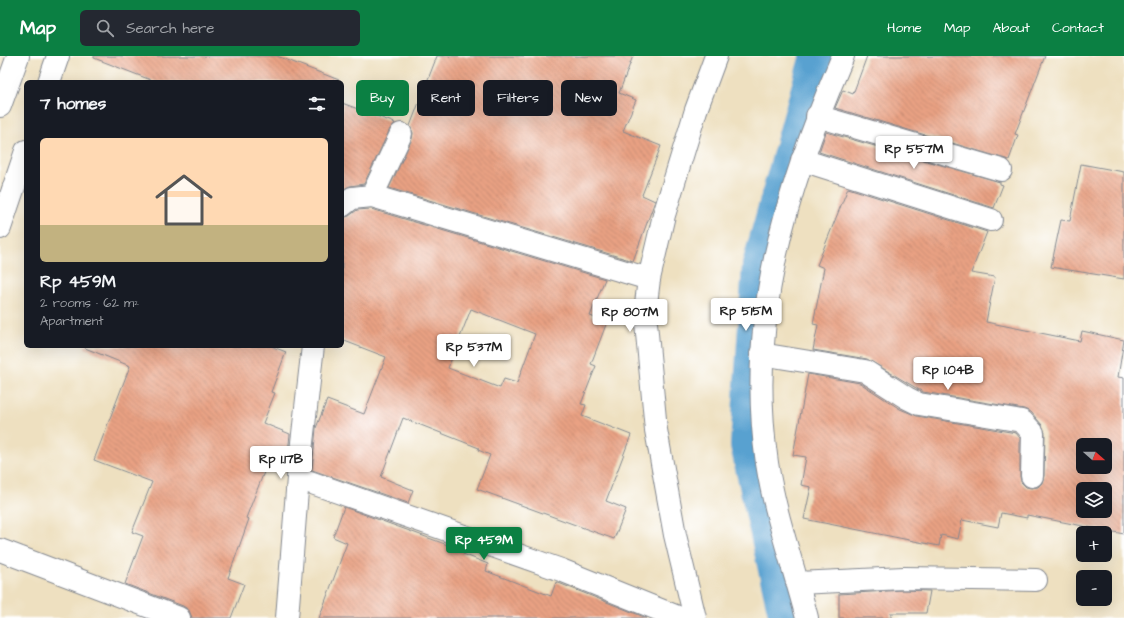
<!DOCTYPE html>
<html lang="en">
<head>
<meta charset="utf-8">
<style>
  :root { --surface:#171b24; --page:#242831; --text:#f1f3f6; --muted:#9ea1a6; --accent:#0b8043 }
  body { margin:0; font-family:"Architects Daughter",sans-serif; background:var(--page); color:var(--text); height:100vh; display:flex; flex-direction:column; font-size:15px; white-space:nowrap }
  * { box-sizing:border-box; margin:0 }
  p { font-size:13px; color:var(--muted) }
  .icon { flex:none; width:22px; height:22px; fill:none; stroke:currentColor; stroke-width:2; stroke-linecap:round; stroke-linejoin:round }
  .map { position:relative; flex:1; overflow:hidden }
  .panel { position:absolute; left:24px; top:24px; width:320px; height:268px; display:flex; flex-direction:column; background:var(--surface); border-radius:6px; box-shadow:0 4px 16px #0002 }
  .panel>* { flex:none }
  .guide { position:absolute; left:356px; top:24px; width:380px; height:36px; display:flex; gap:8px }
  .needle { width:26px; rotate:111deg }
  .controls { position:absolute; left:1076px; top:382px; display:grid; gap:8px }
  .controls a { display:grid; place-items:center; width:36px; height:36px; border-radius:6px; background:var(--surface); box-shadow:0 4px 16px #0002; font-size:20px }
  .price { position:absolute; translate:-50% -34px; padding:0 9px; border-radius:4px; background:#fff; color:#222; font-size:13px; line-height:26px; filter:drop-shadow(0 1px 2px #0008) }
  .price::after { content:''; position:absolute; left:50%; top:24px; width:12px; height:9px; margin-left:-6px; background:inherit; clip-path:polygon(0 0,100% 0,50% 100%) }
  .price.current { background:var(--accent); color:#fff }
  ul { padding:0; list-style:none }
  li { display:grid; align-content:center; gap:8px; height:212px; padding:0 16px }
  li span { display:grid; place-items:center; height:124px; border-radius:6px; color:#555 }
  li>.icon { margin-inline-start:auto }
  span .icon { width:72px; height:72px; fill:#fffc; stroke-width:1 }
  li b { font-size:17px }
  h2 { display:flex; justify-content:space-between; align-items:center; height:48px; padding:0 16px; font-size:17px }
  .tag { padding:0 14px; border-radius:6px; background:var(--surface); box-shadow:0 4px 16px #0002; font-size:14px; line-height:36px }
  .tag.current { background:var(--accent); color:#fff }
  header { display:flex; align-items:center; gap:24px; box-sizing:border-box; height:56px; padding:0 20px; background:var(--accent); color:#fff }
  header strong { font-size:19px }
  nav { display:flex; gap:22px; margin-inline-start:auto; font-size:14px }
  .search { width:280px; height:36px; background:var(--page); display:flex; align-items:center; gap:10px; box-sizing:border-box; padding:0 14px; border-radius:6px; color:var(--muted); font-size:15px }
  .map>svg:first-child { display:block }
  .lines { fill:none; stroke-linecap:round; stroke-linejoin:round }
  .canal { stroke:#59a1d0; stroke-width:34 }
  .building { fill:url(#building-back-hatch); fill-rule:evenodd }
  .minor-casing { stroke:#84888f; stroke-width:24 }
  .minor { stroke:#fff; stroke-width:22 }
</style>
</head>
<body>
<header>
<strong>Map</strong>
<div class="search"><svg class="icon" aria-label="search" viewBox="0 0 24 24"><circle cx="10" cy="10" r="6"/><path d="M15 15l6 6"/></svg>Search here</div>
<nav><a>Home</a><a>Map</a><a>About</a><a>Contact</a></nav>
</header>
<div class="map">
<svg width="1124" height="562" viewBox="0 0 1124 562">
  <defs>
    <pattern id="building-back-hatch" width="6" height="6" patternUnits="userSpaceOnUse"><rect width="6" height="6" fill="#e9a183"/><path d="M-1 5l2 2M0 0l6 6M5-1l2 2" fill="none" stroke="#bc846e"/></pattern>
  </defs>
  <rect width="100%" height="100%" fill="#fff"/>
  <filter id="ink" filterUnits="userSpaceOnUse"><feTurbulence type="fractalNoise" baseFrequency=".025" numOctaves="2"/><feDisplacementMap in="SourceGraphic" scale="8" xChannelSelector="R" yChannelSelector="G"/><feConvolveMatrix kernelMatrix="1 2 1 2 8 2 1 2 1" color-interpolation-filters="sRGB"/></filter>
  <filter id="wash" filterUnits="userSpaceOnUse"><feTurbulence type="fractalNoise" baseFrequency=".012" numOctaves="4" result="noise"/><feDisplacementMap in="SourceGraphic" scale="16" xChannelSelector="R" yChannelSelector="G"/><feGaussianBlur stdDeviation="0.9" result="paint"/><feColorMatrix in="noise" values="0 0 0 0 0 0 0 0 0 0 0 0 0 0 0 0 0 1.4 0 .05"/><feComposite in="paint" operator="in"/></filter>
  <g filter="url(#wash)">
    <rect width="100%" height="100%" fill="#eee0c0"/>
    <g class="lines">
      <!-- canal -->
      <polyline class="canal" points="786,562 747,389 759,209 817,0"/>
    </g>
    <g id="blocks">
      <!-- building -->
      <g class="building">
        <polygon points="94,0 277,0 339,24 339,26 156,26 94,2"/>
        <polygon points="437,0 633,0 619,37 636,44 623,75 661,90 642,139 655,145 633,205 389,132 412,83 413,77 410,70"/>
        <polygon points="867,0 1045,0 1015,78 1018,79 1009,104 835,52 843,34 853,38"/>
        <polygon points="342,47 395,67 390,73 364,128 350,130 342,134"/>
        <polygon points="826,76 1000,126 1000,128 1003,129 994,152 819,96"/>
        <polygon points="1081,108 1124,116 1124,223 1051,211 1061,164 1070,165"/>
        <path d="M848 132 987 176 971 217 995 221 986 266 1080 285 1082 275 1124 284 1118 321 1124 322V478L1027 459V462L1001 457 998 471 962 464 958 483 941 479 939 490 804 463 811 431 801 429 806 401 793 399 808 318 860 327 900 353 917 360 1016 377 1020 382V420L1021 426 1026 431 1031 432 1038 431 1042 427 1044 420 1045 377 1042 369 1031 356 1024 353 923 336 867 303 813 294 818 269 813 268 824 212 817 209ZM1083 389H1105V411H1083ZM1083 433H1105V455H1083Z"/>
        <path d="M371 153 605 223 590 260 607 266 591 308 596 310 581 348 586 349 582 360 631 379 606 445 626 453 614 483 477 433 490 399 478 394 479 392 403 362 381 421 413 434 408 447 312 414 316 372 327 344 364 358 386 301 342 284V162L349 160 357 154ZM471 253 535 278 517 327 504 323 500 332 448 312Z"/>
        <polygon points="85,290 271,290 286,296 271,336 275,337 263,367 290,378 287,406 284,405 282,412 268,406 246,462 249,463 228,522 244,528 231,562 192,562 189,554 183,550 125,528 143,480 132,476 152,426 94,404 130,310 85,292"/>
        <polygon points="344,451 464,495 463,498 488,508 486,515 551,540 556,526 647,562 319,562 347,487 333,481"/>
        <polygon points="904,534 930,535 926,557 891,557 891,562 839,562 839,538"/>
      </g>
    </g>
  </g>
  <g filter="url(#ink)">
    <use href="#blocks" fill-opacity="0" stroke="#84888f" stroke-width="1"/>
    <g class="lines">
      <!-- minor casing -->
      <g class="minor-casing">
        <g id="minor">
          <polyline points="49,26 58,0"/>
          <polyline points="0,50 18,0"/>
          <polyline points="817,60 1001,114"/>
          <polyline points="802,104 991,164"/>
          <polyline points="372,140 401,78"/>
          <polyline points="342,150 352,142 372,140 649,223"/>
          <polyline points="0,172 26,95"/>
          <polyline points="761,298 865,315 907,342 919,348 1022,365 1033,377 1032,420"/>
          <polyline points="298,422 561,514 680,562"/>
          <polyline points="0,494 179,562"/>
          <polyline points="798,527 904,522 1036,524"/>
          <polyline points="287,562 298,422 313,290"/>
          <polyline points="695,562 675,479 656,374 645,256 649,223 664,159 696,54 716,0"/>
          <path d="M807 562C794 511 775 460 767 407 746 261 786 133 843 0"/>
        </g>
      </g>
      <!-- minor -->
      <use href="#minor" class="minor"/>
    </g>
  </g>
</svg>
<div class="controls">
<a><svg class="needle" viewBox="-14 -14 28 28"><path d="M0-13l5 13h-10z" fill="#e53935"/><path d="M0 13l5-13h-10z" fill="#9ea1a6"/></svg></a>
<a><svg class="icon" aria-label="layers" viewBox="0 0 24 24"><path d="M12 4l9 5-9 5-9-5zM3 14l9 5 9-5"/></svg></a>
<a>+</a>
<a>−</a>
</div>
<b class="price" style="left:914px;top:114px">Rp 557M</b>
<b class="price" style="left:746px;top:276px">Rp 515M</b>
<b class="price" style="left:630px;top:277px">Rp 807M</b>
<b class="price" style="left:474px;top:312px">Rp 537M</b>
<b class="price" style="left:948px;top:335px">Rp 1.04B</b>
<b class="price" style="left:281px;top:424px">Rp 1.17B</b>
<b class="price current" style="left:484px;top:505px">Rp 459M</b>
<div class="guide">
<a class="tag current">Buy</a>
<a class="tag">Rent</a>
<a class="tag">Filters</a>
<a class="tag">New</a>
</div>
<section class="panel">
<h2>7 homes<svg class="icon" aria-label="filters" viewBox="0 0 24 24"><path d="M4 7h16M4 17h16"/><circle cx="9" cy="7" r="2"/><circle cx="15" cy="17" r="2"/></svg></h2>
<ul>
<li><span style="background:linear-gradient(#ffd9b3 70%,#c2b280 0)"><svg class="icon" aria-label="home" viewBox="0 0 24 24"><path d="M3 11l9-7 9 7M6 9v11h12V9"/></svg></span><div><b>Rp 459M</b><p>2 rooms · 62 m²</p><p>Apartment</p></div></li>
</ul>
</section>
</div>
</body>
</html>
